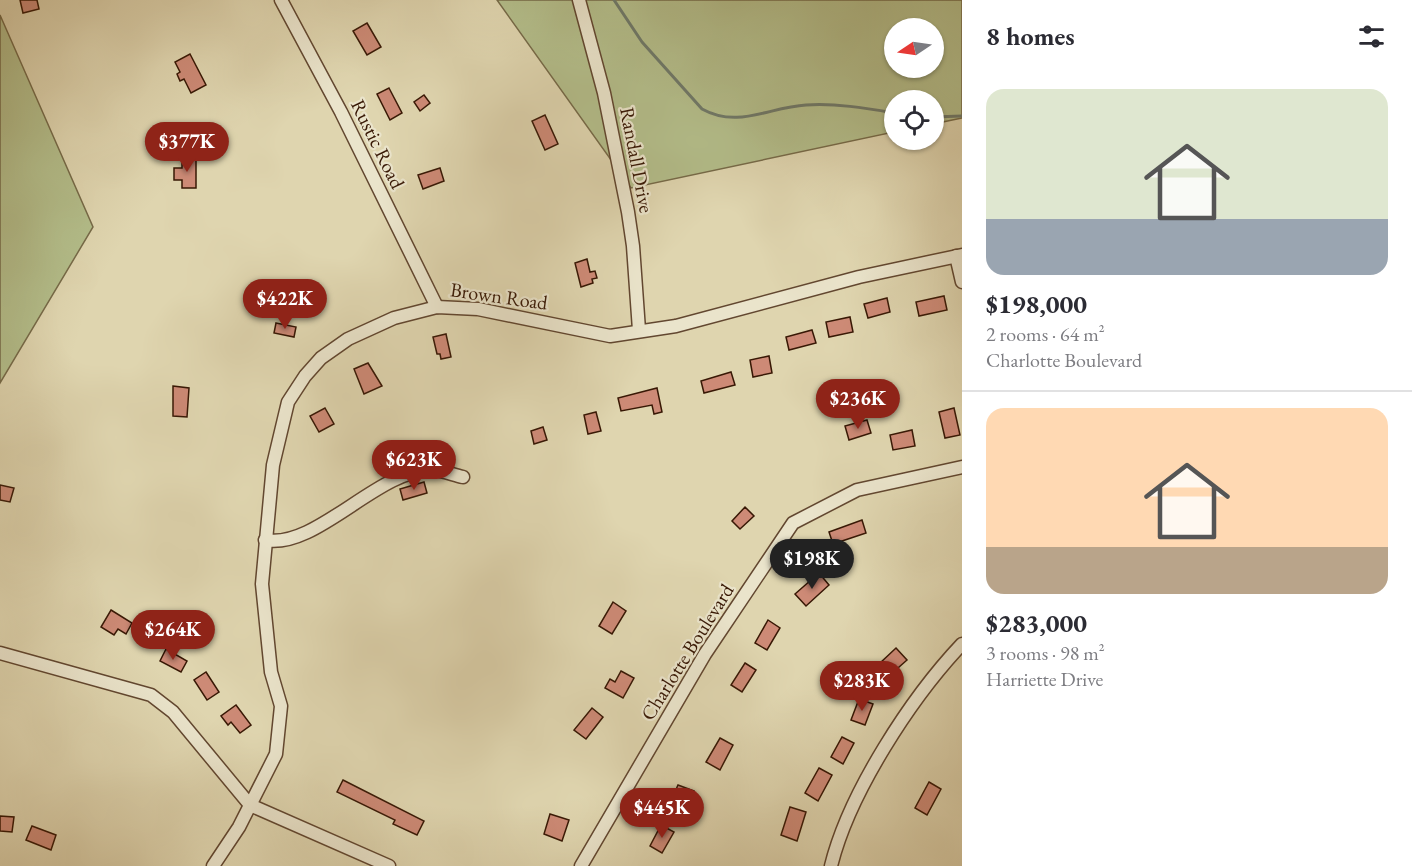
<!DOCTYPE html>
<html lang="en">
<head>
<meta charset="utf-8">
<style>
  :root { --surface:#fff; --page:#f7f7f7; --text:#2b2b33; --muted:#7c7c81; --line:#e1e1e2; --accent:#8f2418 }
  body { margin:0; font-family:"EB Garamond",serif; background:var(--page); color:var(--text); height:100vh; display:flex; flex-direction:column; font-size:22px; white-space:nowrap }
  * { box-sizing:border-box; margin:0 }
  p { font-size:20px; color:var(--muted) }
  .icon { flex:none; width:33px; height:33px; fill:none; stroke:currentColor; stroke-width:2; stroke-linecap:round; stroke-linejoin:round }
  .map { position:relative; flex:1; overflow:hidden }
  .drawer { display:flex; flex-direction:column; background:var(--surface); width:450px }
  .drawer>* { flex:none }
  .needle { width:39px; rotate:257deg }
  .controls { position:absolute; left:884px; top:18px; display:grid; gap:12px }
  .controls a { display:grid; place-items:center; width:60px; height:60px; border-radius:50%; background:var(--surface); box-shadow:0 2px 4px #0004; font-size:30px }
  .price { position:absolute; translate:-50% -51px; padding:0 14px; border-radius:21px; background:var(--accent); color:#fff; font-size:20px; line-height:39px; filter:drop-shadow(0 2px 3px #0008) }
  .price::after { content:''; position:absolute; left:50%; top:36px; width:18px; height:14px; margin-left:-9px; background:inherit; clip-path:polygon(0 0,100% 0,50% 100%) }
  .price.on { background:#222; color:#fff }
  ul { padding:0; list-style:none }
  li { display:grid; align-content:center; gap:12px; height:318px; padding:0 24px }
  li+li { border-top:2px solid var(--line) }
  li span { display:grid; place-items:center; height:186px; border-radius:18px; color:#555 }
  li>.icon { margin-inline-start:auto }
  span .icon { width:108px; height:108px; fill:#fffc; stroke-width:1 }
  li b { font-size:26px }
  h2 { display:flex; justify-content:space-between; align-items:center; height:72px; padding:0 24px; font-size:26px }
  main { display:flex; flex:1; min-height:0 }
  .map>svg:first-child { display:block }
  .green { fill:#b3bd8a; stroke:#766a48; stroke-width:1.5; fill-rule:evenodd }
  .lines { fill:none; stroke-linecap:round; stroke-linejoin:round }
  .stream { stroke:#6f7969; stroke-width:3 }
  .building { fill:#cd8a76; stroke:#381805; stroke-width:1.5 }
  .minor-casing { stroke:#624730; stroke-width:15 }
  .minor { stroke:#eae4cb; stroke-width:12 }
  .labels { text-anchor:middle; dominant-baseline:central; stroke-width:4.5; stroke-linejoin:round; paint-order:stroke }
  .street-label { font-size:20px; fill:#381805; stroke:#eae4cb }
</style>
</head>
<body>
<main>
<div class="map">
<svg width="962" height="866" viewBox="0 0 962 866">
  <rect width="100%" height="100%" fill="#dfd5af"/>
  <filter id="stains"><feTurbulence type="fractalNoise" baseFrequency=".00333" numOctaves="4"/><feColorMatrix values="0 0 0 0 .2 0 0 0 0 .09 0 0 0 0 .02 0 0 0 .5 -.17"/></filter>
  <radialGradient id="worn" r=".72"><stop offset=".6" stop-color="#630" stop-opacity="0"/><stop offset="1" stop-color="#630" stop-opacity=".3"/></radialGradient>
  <!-- green -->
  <g class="green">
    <path d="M497 0H962V118L933 124V100H894V132L631 188ZM894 28H933V68H894Z"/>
    <polygon points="0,15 93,227 0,383"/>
  </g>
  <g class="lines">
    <!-- stream -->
    <g class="stream">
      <path d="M614 0 642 42 702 109C738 129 769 107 806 105 835 103 865 108 894 113"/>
      <polyline points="933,117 962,116"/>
    </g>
  </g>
  <!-- building -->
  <g class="building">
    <polygon points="20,0 37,0 39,9 23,13"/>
    <polygon points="367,23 381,47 367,55 353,31"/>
    <polygon points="190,54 206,85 191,93 184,79 180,81 177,74 180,72 175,62"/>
    <polygon points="389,88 402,113 390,120 377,94"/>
    <polygon points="424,95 430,103 420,111 414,102"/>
    <polygon points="545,115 558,144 545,150 532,121"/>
    <polygon points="182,157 196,157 196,188 182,188 182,180 174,180 174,168 182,168"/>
    <polygon points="440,168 444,181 423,189 418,175"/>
    <polygon points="587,259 590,272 595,271 597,278 592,279 593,283 581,287 575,263"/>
    <polygon points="944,296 947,310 919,316 916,302"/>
    <polygon points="887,298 890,312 868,318 864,304"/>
    <polygon points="850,317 853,332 829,337 826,322"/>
    <polygon points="276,323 296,327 294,337 274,333"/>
    <polygon points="812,330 816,343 789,350 786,337"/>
    <polygon points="446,334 451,357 441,359 440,354 437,354 433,337"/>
    <polygon points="769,356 772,373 753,377 750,360"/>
    <polygon points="368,363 382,386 364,394 354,369"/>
    <polygon points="731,372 735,385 704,393 701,381"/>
    <polygon points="173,386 189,388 187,417 173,416"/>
    <polygon points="657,388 662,412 654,414 652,405 621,411 618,398"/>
    <polygon points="325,408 334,424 319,432 310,416"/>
    <polygon points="954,408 960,435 945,438 939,412"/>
    <polygon points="596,412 601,431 588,434 584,415"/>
    <polygon points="867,420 871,433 849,440 845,426"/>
    <polygon points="543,427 547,440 534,444 531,431"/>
    <polygon points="912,430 915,446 893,450 890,435"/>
    <polygon points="424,482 427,493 403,500 400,489"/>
    <polygon points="0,485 14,488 10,502 0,500"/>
    <polygon points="745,507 754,516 740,529 732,521"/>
    <polygon points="862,520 866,533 833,544 829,532"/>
    <polygon points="819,573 829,585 806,606 795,594"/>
    <polygon points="613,602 626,611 612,634 599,626"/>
    <polygon points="111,610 132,623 126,634 118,629 114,635 101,627"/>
    <polygon points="768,620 780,628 767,650 755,643"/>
    <polygon points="896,648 907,660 890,675 879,664"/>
    <polygon points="166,649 187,661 181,672 160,661"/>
    <polygon points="745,663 756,670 742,692 731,685"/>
    <polygon points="621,671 634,678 623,698 605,688 610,679 615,682"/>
    <polygon points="206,672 219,692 207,700 194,680"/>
    <polygon points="859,699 873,704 865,725 851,720"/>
    <polygon points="236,705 251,725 240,733 231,722 228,725 221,716"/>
    <polygon points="592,708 603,717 586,739 574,730"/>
    <polygon points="842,737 854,743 843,764 831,757"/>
    <polygon points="720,738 733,745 720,770 706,762"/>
    <polygon points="819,768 832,775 818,801 805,793"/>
    <polygon points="343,780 424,821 417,835 393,824 395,820 337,792"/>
    <polygon points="929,782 941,789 927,815 915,808"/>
    <polygon points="678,785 694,791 683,817 667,810"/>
    <polygon points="790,807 806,812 797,841 781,835"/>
    <polygon points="550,814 569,820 562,841 544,834"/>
    <polygon points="0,816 14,817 12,832 0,831"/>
    <polygon points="661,825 674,832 662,853 650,846"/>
    <polygon points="32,826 56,835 51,850 26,840"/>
  </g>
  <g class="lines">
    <!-- minor casing -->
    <g class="minor-casing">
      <g id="minor">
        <polyline points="281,0 341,112 437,307"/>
        <polyline points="579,0 604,93 628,212 633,246 639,330"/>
        <polyline points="956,256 962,282"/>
        <path d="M265 540C316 550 379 468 432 470 442 470 453 475 463 477"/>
        <polyline points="0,653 151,695 173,712 250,805 389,866"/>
        <polyline points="213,866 239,827 276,754 281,706 271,672 262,584 273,465 288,402 305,376 321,358 348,339 394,318 437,307 478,309 610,336 676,326 859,277 962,255"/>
        <polyline points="581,866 705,654 793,523 857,490 962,467"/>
        <path d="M831 866C849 793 911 698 962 644"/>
      </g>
    </g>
    <!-- minor -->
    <use href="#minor" class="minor"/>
  </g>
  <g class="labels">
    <!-- street labels -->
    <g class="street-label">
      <text transform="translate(378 144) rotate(64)">Rustic Road</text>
      <text transform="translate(637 160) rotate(79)">Randall Drive</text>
      <text transform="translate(499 296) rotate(8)">Brown Road</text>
      <text transform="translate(687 652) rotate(-58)">Charlotte Boulevard</text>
    </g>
  </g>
  <rect width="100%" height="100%" filter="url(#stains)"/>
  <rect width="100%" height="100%" fill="url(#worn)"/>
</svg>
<div class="controls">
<a><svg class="needle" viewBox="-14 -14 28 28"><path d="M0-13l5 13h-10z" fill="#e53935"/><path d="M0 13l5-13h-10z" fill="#7c7c81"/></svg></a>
<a><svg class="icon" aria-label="locate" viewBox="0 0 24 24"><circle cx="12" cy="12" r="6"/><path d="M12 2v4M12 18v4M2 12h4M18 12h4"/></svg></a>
</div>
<b class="price" style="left:187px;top:173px">$377K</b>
<b class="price" style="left:285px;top:330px">$422K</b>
<b class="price" style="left:858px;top:430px">$236K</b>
<b class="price" style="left:414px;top:491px">$623K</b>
<b class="price on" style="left:812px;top:590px">$198K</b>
<b class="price" style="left:173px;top:661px">$264K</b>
<b class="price" style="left:862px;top:712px">$283K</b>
<b class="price" style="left:662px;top:839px">$445K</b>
</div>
<section class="drawer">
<h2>8 homes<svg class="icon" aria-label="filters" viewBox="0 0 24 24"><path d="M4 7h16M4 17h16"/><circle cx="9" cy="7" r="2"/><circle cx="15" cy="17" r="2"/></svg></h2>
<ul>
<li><span style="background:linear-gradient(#dfe7d0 70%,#9aa5b1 0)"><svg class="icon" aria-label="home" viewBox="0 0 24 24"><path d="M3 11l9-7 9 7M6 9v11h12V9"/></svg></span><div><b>$198,000</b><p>2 rooms · 64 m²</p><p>Charlotte Boulevard</p></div></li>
<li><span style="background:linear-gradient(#ffd9b3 75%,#b9a48a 0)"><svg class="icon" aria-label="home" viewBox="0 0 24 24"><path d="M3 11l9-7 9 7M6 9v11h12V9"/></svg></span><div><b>$283,000</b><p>3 rooms · 98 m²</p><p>Harriette Drive</p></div></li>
</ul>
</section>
</main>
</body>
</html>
